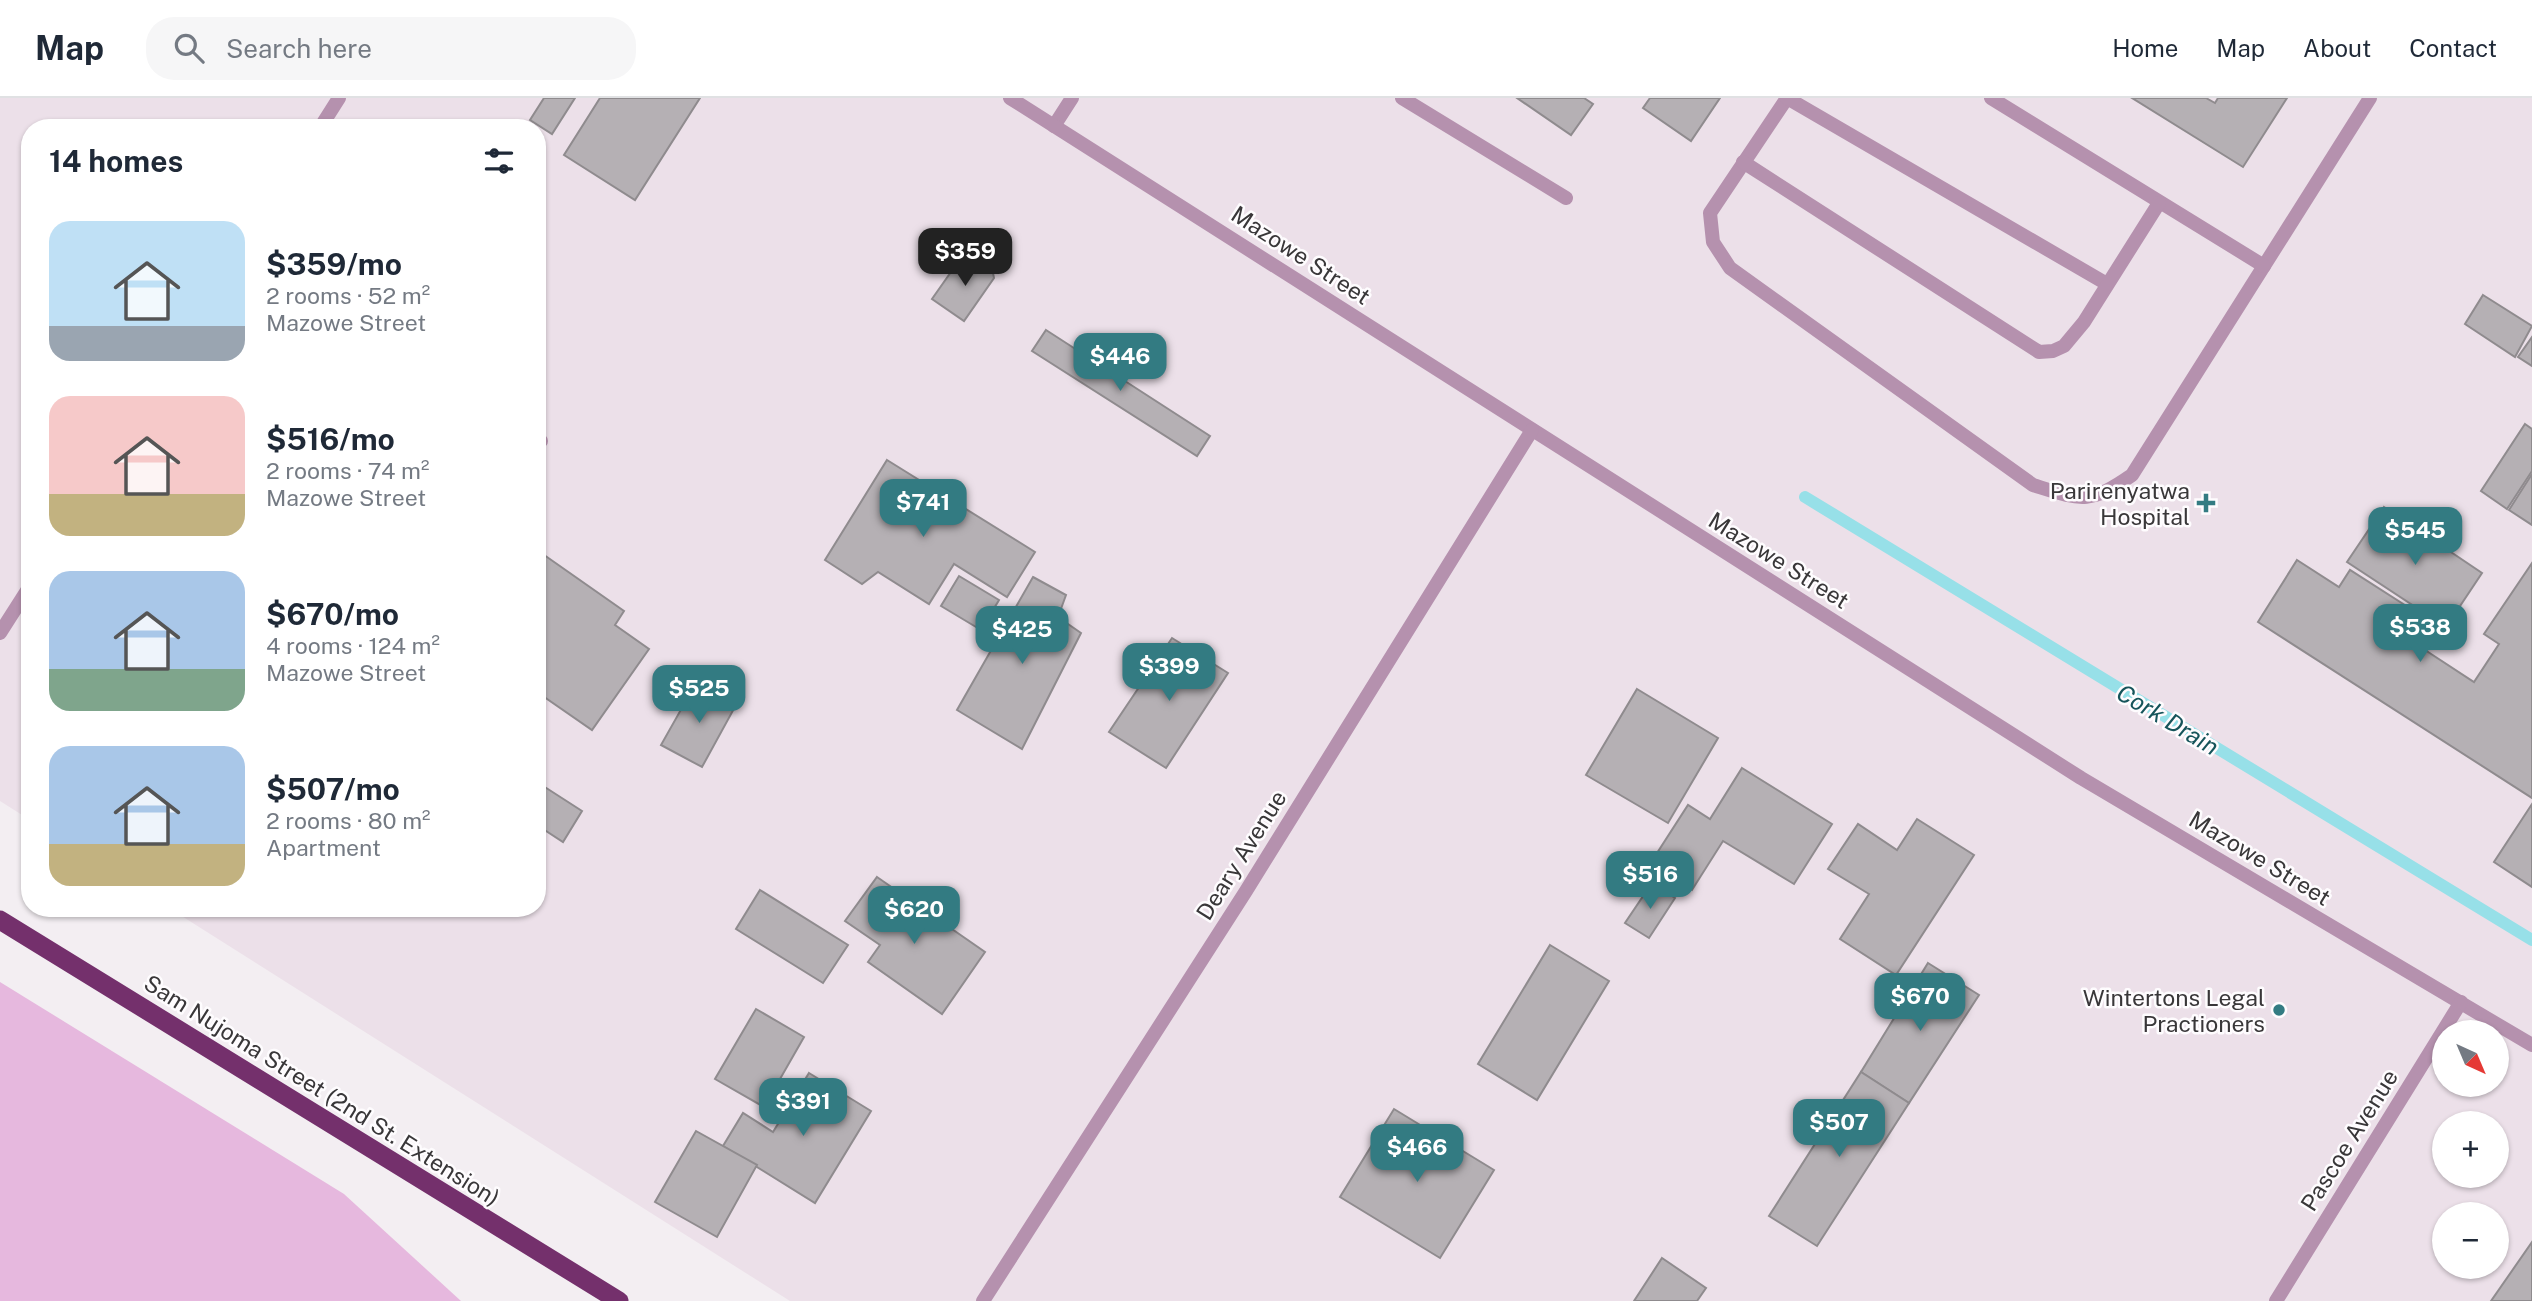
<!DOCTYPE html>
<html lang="en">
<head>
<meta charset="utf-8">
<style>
  :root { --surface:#fff; --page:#f6f6f7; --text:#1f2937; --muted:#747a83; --line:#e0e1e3; --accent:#337b82 }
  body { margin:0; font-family:"Public Sans",sans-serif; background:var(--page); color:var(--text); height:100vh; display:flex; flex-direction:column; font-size:26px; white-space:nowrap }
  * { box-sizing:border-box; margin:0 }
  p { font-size:23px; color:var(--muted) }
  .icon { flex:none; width:38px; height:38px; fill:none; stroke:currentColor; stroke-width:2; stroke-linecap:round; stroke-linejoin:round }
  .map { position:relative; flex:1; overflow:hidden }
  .details { position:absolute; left:21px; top:21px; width:525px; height:798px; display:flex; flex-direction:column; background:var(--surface); border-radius:28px; box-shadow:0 2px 5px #0004 }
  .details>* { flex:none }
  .needle { width:46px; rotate:136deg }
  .fabs { position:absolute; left:2432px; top:922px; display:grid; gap:14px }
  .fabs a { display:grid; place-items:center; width:77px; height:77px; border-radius:50%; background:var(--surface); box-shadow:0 2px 5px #0004; font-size:35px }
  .price { position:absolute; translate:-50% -60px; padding:0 16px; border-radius:14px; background:var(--accent); color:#fff; font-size:23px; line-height:46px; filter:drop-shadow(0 2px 4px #0008) }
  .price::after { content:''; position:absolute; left:50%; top:42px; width:21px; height:16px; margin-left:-10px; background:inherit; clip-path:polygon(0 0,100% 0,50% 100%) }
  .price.selected { background:#222; color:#fff }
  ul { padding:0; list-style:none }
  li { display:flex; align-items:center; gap:21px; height:175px; padding:0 28px }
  li span { display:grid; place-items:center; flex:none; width:196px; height:140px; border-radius:21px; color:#555 }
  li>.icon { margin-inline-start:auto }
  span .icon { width:84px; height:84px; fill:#fffc; stroke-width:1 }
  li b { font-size:30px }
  h2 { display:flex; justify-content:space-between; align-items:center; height:84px; padding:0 28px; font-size:30px }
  header { display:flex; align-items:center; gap:42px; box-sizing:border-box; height:98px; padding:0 35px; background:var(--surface); border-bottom:2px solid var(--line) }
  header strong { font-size:33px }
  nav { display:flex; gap:38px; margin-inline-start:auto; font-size:24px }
  .search { width:490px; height:63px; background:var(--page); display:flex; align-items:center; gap:18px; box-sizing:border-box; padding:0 24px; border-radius:28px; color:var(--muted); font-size:26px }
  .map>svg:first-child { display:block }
  .built { fill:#ece0e9; fill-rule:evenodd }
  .green { fill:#e6b8de }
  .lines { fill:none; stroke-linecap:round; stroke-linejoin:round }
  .stream { stroke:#97e0e8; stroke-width:12 }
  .building { fill:#b5b0b4; stroke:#8f8b8e; stroke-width:2 }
  .service { stroke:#b591ae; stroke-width:14 }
  .minor { stroke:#b591ae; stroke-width:14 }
  .trunk { stroke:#74306c; stroke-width:19 }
  .poi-dot { fill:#337b82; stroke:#fefcfe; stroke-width:2.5 }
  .labels { text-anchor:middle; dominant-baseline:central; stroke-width:5; stroke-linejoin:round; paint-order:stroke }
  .street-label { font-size:23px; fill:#393739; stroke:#fefcfe }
  .poi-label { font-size:23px; fill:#393739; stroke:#fefcfe; text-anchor:end }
  .water-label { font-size:24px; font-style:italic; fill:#15545a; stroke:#fefcfe }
</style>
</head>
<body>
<header>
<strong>Map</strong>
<div class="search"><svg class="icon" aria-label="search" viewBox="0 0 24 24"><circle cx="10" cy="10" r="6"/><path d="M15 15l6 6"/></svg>Search here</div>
<nav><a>Home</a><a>Map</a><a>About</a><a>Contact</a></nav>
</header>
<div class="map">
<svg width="2532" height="1203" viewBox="0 0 2532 1203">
  <rect width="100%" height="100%" fill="#f3eef2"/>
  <!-- built -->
  <path class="built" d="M0 0H2532V1203H790L169 810H537V30H30V722L0 703ZM2445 934H2497V987H2445ZM2445 1026H2497V1078H2445ZM2445 1116H2497V1169H2445Z"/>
  <!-- green -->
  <polygon class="green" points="0,884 344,1096 461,1203 0,1203"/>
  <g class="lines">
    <!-- stream -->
    <polyline class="stream" points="1805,399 2532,842"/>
  </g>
  <!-- building -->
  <g class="building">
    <polygon points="544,0 575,0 552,36 530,22"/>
    <polygon points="600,0 700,0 635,102 564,57"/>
    <polygon points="1517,0 1584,0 1593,6 1571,37"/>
    <polygon points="1650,0 1720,0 1691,43 1643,10"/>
    <polygon points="2132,0 2206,0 2215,5 2218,0 2287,0 2243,69"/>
    <polygon points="958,164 991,165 994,180 964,223 932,201"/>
    <polygon points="2483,197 2532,228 2515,259 2465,226"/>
    <polygon points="1046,232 1210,338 1197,358 1032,253"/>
    <polygon points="2532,239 2532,268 2518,259"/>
    <polygon points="2525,326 2532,331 2532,373 2507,411 2481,393"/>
    <polygon points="887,362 1035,454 1007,499 954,466 929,506 878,474 862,486 825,462"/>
    <polygon points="2532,376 2532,427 2509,412"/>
    <polygon points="2384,409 2482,475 2446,529 2347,464"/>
    <polygon points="537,452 624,513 615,527 649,551 592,632 537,594"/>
    <polygon points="2297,462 2339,489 2350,472 2436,527 2422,550 2474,584 2499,546 2484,536 2532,465 2532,700 2258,524"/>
    <polygon points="959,478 999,502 981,532 941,508"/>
    <polygon points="1033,479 1066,497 1058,519 1081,535 1022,651 957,612"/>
    <polygon points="1172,540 1228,575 1166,670 1109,634"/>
    <polygon points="696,585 736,607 702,669 661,647"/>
    <polygon points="1637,591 1718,640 1668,725 1586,677"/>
    <polygon points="1742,670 1832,726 1794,786 1723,743 1692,792 1650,766 1688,707 1710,721"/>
    <polygon points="537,684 582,713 563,744 537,727"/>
    <polygon points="2532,706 2532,789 2494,764"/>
    <polygon points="1917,721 1974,757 1896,877 1840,841 1869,796 1828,771 1858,726 1897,752"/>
    <polygon points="877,779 985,854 942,916 868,864 880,847 845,823"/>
    <polygon points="1652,785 1675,800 1649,840 1625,825"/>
    <polygon points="760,792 848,847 823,885 736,831"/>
    <polygon points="1550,847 1609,883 1537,1002 1478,966"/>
    <polygon points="1928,865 1979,897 1909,1005 1861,974"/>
    <polygon points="756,911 804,939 764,1009 715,981"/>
    <polygon points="1861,974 1909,1005 1817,1148 1769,1118"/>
    <polygon points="809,975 871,1013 815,1105 723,1048 743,1015 773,1034"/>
    <polygon points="1394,1011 1494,1072 1440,1160 1340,1099"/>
    <polygon points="696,1033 757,1067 717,1139 655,1104"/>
    <polygon points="2532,1144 2532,1203 2491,1203"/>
    <polygon points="1662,1160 1706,1190 1697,1203 1634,1203"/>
  </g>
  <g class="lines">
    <!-- service -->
    <g class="service">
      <polyline points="1402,0 1566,100"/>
      <path d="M1787 0 1710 115 1713 144 1730 170 2033 387C2081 402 2089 407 2132 377L2370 0"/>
      <polyline points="1787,0 2107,186"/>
      <polyline points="1991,0 2264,168"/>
      <polyline points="1054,28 1072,0"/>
      <polyline points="1743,64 2039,254 2053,253 2064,248 2084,224 2159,105"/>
      <polyline points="537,347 541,343"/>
    </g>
    <!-- minor -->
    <g class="minor">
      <polyline points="1010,0 2081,680 2532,947"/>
      <polyline points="320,30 339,0"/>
      <polyline points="0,535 30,488"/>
      <polyline points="983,1203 1246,793 1532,332"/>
      <polyline points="2276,1203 2461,904"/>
    </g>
    <!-- trunk -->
    <polyline class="trunk" points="0,822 619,1203"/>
  </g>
  <!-- markers -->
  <g class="poi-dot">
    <path d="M2202.5 394.5h7v7h7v7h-7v7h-7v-7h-7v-7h7z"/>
    <circle cx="2279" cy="912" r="7"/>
  </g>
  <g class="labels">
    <!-- street labels -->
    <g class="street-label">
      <text transform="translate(1301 157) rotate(33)">Mazowe Street</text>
      <text transform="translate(1779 462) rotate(32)">Mazowe Street</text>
      <text transform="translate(1241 757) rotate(-58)">Deary Avenue</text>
      <text transform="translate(2260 760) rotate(31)">Mazowe Street</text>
      <text transform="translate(322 992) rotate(32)">Sam Nujoma Street (2nd St. Extension)</text>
      <text transform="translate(2349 1042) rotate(-58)">Pascoe Avenue</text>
    </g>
    <!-- poi labels -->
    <g class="poi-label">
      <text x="2190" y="392">Parirenyatwa<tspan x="2190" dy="26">Hospital</tspan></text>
      <text x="2265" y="899">Wintertons Legal<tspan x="2265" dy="26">Practioners</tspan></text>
    </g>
    <!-- water labels -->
    <g class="water-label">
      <text transform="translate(2168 621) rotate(31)">Cork Drain</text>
    </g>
  </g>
</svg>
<div class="fabs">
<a><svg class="needle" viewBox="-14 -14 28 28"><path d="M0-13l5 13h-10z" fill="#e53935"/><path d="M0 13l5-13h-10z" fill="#747a83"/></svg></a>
<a>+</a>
<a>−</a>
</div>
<b class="price selected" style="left:965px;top:190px">$359</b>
<b class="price" style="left:1120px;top:295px">$446</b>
<b class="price" style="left:923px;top:441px">$741</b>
<b class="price" style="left:2415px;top:469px">$545</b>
<b class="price" style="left:2420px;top:566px">$538</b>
<b class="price" style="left:1022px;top:568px">$425</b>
<b class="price" style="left:1169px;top:605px">$399</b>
<b class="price" style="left:699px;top:627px">$525</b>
<b class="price" style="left:1650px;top:813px">$516</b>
<b class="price" style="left:914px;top:848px">$620</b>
<b class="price" style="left:1920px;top:935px">$670</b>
<b class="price" style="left:803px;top:1040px">$391</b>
<b class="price" style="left:1839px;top:1061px">$507</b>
<b class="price" style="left:1417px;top:1086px">$466</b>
<section class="details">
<h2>14 homes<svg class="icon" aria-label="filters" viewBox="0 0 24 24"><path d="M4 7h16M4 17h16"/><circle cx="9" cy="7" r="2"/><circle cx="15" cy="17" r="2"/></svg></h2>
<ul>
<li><span style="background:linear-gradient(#bfe0f5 75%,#9aa5b1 0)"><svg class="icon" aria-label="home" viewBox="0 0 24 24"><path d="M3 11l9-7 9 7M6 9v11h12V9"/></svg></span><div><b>$359/mo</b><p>2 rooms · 52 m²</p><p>Mazowe Street</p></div></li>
<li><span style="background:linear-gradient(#f6c9c9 70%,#c2b280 0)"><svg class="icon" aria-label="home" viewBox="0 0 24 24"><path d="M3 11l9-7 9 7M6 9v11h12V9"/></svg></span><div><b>$516/mo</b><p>2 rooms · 74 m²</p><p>Mazowe Street</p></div></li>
<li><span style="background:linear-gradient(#a9c7e8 70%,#7fa58c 0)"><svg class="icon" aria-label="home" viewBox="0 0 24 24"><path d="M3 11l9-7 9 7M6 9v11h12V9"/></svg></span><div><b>$670/mo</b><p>4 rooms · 124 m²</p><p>Mazowe Street</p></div></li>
<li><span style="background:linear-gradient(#a9c7e8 70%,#c2b280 0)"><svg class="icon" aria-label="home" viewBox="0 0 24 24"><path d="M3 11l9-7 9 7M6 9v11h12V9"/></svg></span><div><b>$507/mo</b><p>2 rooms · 80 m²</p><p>Apartment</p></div></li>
</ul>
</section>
</div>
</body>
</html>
